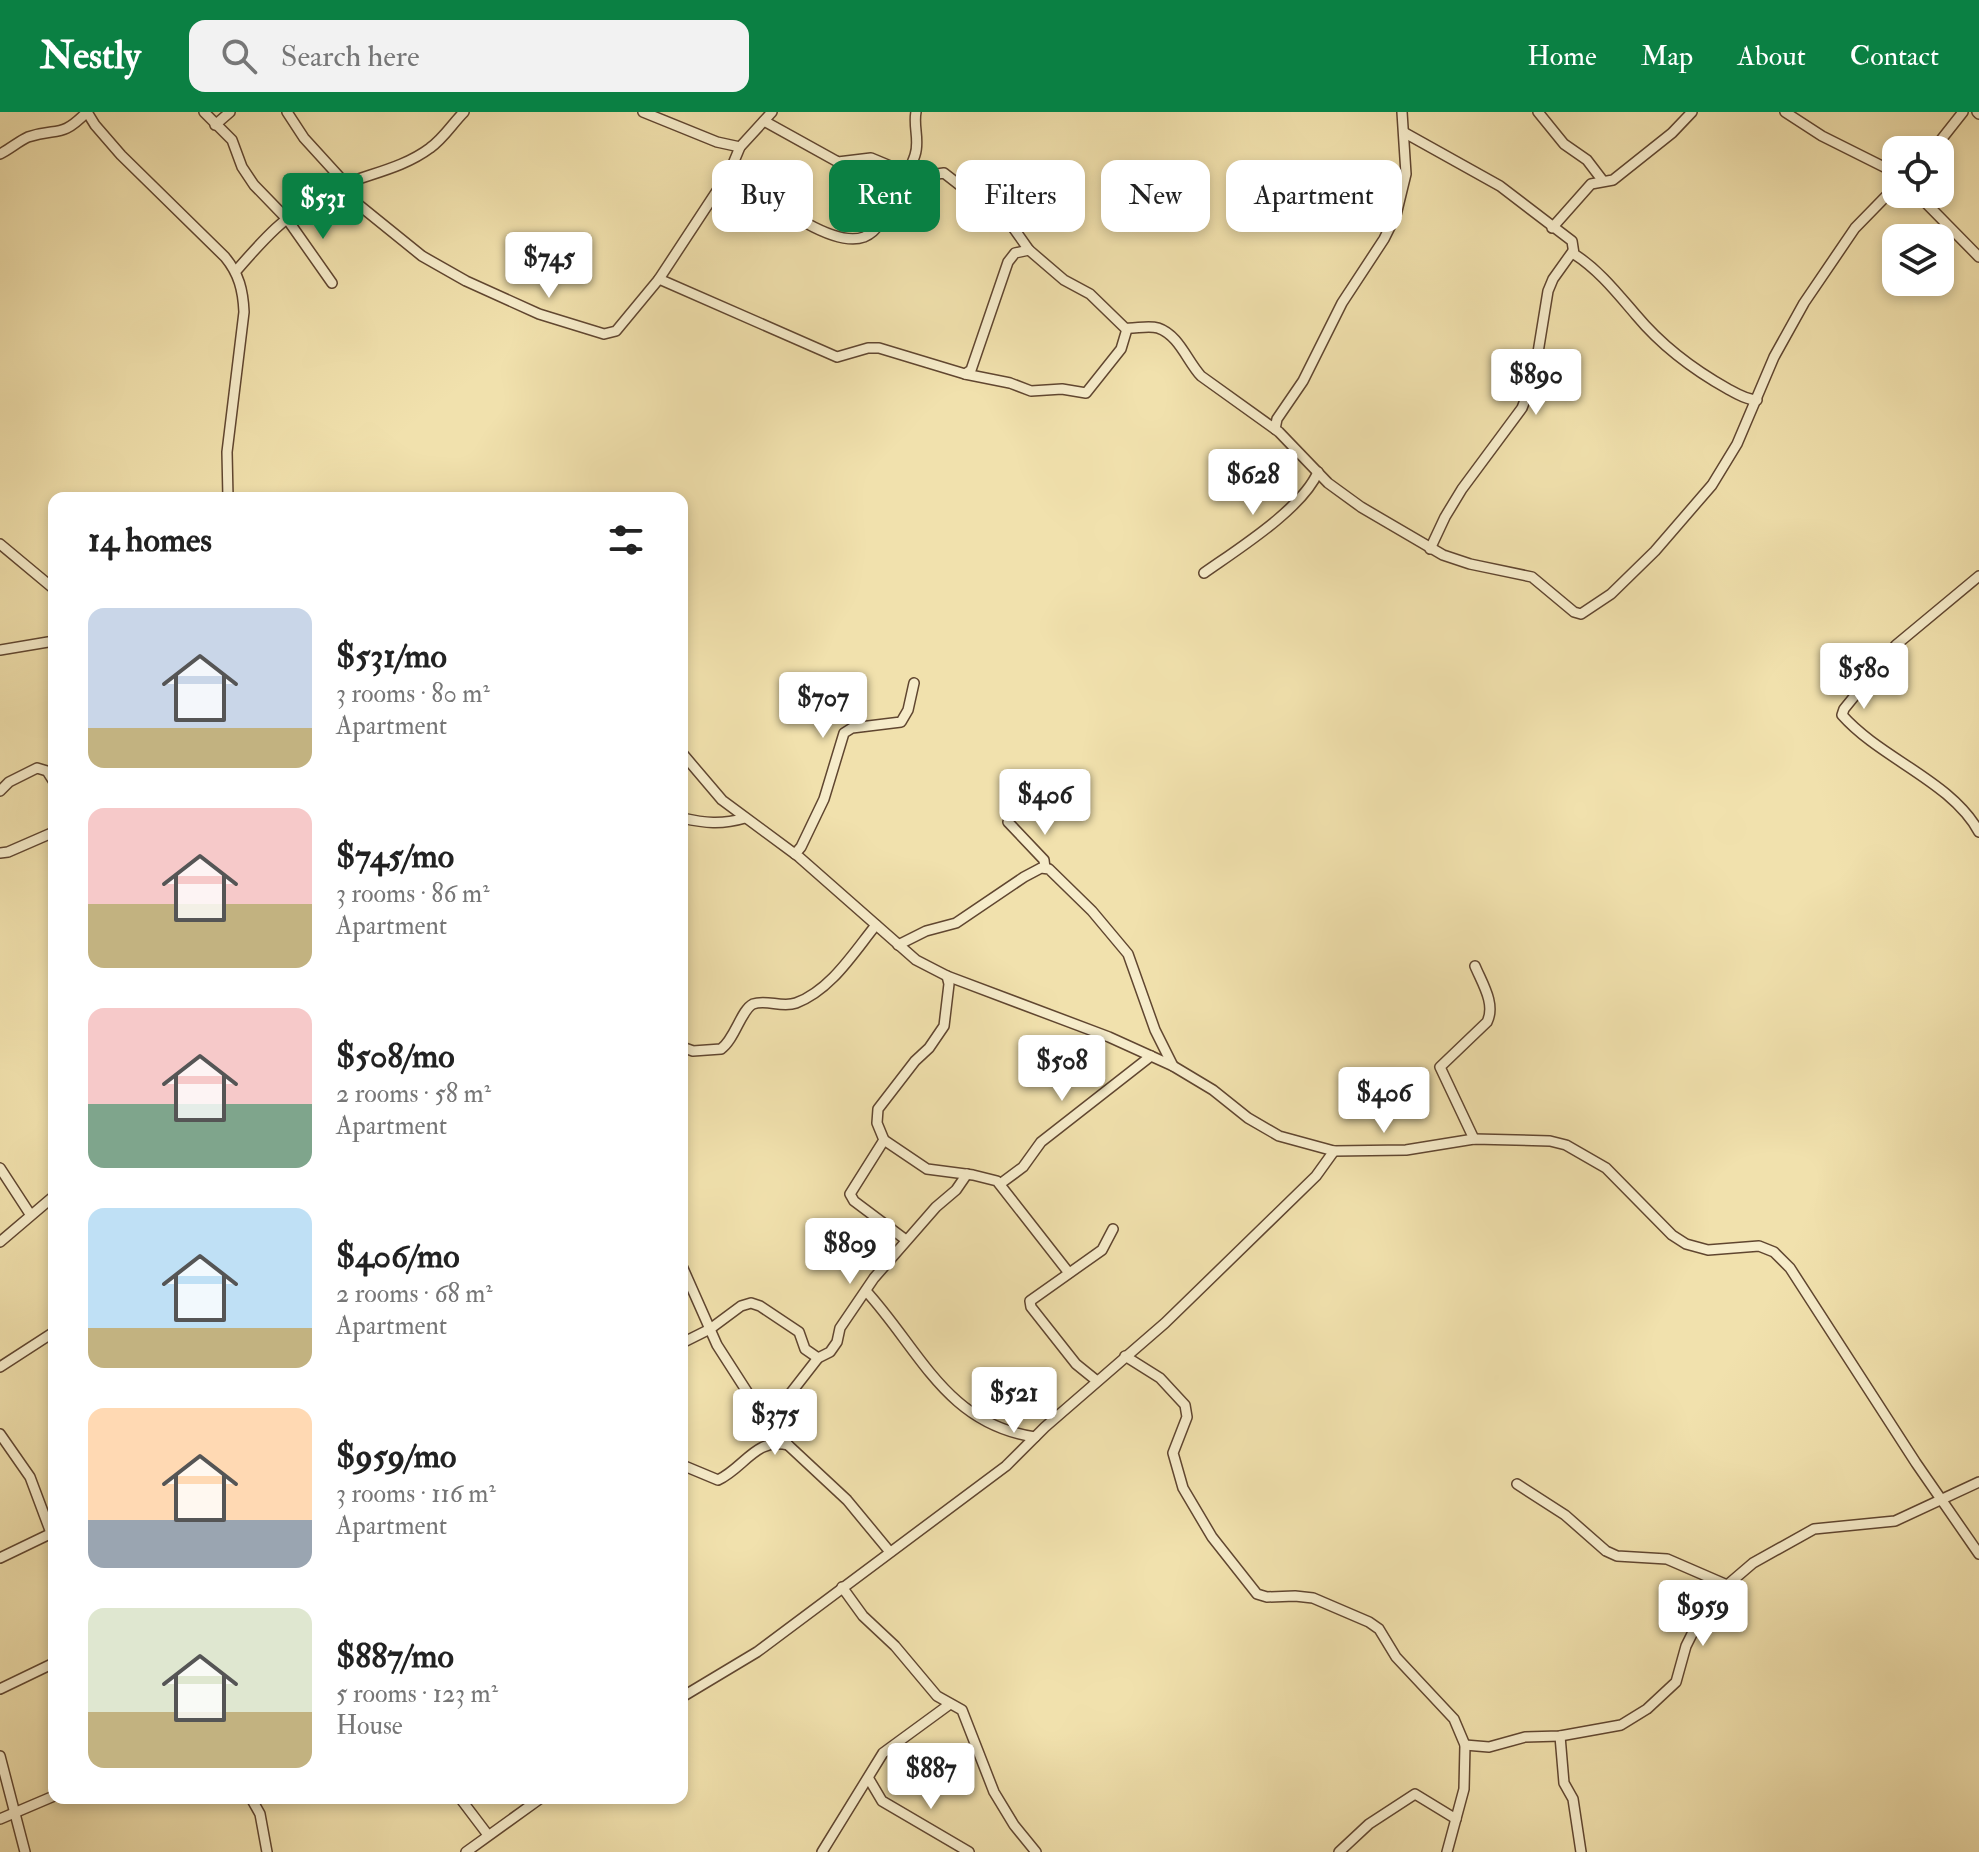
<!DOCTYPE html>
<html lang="en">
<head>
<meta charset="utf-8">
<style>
  :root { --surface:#fff; --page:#f2f2f2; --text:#222; --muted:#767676; --accent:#0b8043 }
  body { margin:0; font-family:"IM FELL Double Pica",serif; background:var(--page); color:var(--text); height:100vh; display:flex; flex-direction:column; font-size:30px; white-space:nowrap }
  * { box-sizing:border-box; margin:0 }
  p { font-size:26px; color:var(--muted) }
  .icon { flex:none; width:44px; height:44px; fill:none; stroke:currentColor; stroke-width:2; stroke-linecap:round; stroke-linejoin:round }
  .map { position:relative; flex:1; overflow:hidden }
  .side { position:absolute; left:48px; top:380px; width:640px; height:1312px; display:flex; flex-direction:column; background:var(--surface); border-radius:16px; box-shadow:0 4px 12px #0003 }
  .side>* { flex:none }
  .hud { position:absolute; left:712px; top:48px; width:760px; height:72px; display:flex; gap:16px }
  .buttons { position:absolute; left:1882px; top:24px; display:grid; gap:16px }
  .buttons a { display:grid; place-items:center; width:72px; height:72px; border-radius:16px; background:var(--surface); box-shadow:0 4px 12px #0003; font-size:40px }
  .price { position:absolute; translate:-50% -68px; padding:0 18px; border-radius:8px; background:#fff; color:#222; font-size:26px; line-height:52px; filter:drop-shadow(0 2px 4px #0008) }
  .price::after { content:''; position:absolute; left:50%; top:48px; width:24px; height:18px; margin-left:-12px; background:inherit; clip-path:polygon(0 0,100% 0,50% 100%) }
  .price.current { background:var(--accent); color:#fff }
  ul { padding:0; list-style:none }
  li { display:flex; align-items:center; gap:24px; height:200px; padding:0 40px }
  li span { display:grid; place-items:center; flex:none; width:224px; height:160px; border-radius:16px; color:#555 }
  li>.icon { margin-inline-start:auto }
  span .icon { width:96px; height:96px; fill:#fffc; stroke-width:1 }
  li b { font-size:34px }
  h2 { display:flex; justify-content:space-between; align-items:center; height:96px; padding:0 40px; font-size:34px }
  .tag { padding:0 28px; border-radius:16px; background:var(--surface); box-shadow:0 4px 12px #0003; font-size:28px; line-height:72px }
  .tag.current { background:var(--accent); color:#fff }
  header { display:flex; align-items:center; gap:48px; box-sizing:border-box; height:112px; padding:0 40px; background:var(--accent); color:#fff }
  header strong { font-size:38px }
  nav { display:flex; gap:44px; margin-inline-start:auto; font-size:28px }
  .search { width:560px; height:72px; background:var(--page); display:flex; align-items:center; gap:20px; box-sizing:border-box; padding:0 28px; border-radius:16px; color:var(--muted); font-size:30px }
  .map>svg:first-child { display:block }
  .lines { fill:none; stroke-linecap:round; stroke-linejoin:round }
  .minor-casing { stroke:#604630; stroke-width:12 }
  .minor { stroke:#f6ecca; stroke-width:9 }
</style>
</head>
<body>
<header>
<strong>Nestly</strong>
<div class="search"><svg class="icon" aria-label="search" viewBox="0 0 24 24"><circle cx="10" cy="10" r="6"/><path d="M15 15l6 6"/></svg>Search here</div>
<nav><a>Home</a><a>Map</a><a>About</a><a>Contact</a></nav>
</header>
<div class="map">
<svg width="1979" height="1740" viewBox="0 0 1979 1740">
  <rect width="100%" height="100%" fill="#f1e1ad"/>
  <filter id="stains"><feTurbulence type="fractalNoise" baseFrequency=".0025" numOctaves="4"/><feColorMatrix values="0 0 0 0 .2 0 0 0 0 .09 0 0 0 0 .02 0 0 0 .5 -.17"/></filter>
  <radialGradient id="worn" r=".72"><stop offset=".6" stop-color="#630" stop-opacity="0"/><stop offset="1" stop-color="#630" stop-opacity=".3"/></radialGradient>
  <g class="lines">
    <!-- minor casing -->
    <g class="minor-casing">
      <g id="minor">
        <path d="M87 0 95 13 121 43 225 145C239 162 243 178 244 200L227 340 228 386"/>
        <polyline points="204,0 232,28 242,55 254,73 287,107 332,171"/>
        <polyline points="287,0 304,26 345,71 354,89 422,144 466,169 539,202 604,222 616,219 659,167 730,59 740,35 772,0"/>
        <polyline points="643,0 717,30 740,35"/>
        <polyline points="1538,0 1564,32 1587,48 1603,69"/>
        <polyline points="1785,0 1822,24 1886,56 1896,65"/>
        <polyline points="1977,0 1979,2"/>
        <polyline points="764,9 838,50 871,46 907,61 930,63 944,61 1012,114 1029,138"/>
        <polyline points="215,13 230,0"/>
        <path d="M1405 21 1500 74 1572 129 1574 142C1599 158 1617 181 1636 203 1661 233 1694 258 1728 277 1737 282 1747 288 1757 288"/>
        <polyline points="1933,38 1963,0"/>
        <path d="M0 42C10 37 19 29 28 25 59 15 60 27 87 0"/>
        <path d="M730 59C759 79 829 138 864 125 881 118 889 96 896 81 903 69 911 56 915 43 920 29 913 14 916 0"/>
        <polyline points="1917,82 1979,145"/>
        <polyline points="1552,116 1591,72 1613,68 1672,21 1692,0"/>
        <path d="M236 159C261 130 288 100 323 82 357 63 398 60 430 36 444 26 452 12 464 0"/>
        <path d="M659 167 837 245 868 236H879L965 262 971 258 1008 150 1015 141 1029 138 1064 168 1090 182 1125 216C1135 217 1148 213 1158 216 1179 223 1187 249 1201 264L1279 320 1328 371 1361 395 1443 443 1470 452 1532 465 1574 500 1581 502 1611 482 1655 439 1712 373 1737 332 1774 245 1804 191 1855 116 1896 74"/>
        <polyline points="965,262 1010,271 1031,279 1062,277 1086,281 1121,237 1127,217"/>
        <polyline points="1275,317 1277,307 1303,269 1342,191 1384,127 1396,103 1406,62 1402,0"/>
        <polyline points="0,432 54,477"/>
        <polyline points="1430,437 1445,405 1462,377 1522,296 1534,265 1548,179 1553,167 1573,139"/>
        <path d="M1204 461C1238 437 1302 397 1318 360"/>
        <path d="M1979 464 1896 533 1844 597 1842 603C1881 647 1951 669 1979 720"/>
        <polyline points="0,538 54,529"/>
        <polyline points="682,641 722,688 799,745 916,848 947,864 1109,925 1173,954 1213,978 1248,1006 1279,1024 1334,1039 1406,1038 1474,1027 1550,1029 1566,1033 1606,1056 1672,1123 1686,1132 1708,1138 1759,1134 1774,1140 1790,1156 1916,1351 1979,1442"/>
        <polyline points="0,679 9,670 37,656 47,659 54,670"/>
        <path d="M682 706C705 711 721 713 745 706"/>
        <polyline points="1008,710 1044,748 1045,756"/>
        <polyline points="0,741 8,740 54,720"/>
        <polyline points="795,742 801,735 824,687 844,621 852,616 901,610 908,598 914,571"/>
        <polyline points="898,833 926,819 956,811 1024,765 1041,756 1049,757 1092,799 1128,842 1155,918 1173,954"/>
        <path d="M682 935 693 939 721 937C735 927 741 898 753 892 766 887 782 896 796 891 831 878 854 840 876 813"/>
        <path d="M1474 1027 1440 955 1487 910C1496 892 1482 871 1475 854"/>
        <polyline points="884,1028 927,1057 973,1063 997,1069 1069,1161"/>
        <polyline points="0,1056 30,1102"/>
        <polyline points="1000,1072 1023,1055 1041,1030 1151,944"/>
        <polyline points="906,1128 854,1089 850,1082 884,1028 877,1011 878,997 915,949 929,936 944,914 949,872 947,864"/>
        <polyline points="0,1130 54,1084"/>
        <polyline points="682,1154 717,1233 753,1289 788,1333 847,1388 890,1440"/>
        <path d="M866 1179C920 1238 946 1312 1035 1325"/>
        <polyline points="682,1231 710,1217 741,1194 751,1191 760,1194 799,1220 805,1237 818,1246"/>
        <polyline points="1125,1244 1160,1266 1185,1293 1187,1305 1173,1341 1183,1376 1212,1425 1257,1482 1267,1485 1295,1484 1313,1486 1369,1510 1379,1517 1396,1545 1454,1607 1465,1633 1464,1677 1447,1740"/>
        <polyline points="0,1255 54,1220"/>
        <polyline points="1097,1269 1076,1252 1031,1195 1030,1189 1102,1138 1113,1117"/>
        <polyline points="769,1309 818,1246 830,1240 837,1230 840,1216 874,1166 936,1095 956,1078 967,1062"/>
        <polyline points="0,1322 30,1365 51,1421"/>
        <path d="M682 1353 718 1368C744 1356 756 1325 788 1333"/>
        <polyline points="1517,1372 1565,1403 1606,1439 1617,1444 1667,1447 1727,1473"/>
        <polyline points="0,1446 54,1420"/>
        <polyline points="842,1475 863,1504 895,1534 937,1584 962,1598 994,1680 1014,1713 1036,1740"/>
        <polyline points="0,1577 54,1551"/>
        <polyline points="682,1585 757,1540 1006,1354 1045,1315 1165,1211 1316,1064 1334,1039"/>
        <polyline points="1560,1624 1564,1671 1573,1687 1581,1740"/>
        <polyline points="1465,1633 1489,1635 1525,1625 1560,1624 1621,1613 1647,1597 1676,1570 1686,1534 1705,1496 1718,1481 1753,1451 1814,1417 1895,1409 1979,1370"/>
        <polyline points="0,1644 25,1740"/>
        <polyline points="869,1667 882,1689 969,1740"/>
        <polyline points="251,1686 260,1702 267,1740"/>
        <polyline points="460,1686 488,1723"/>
        <polyline points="0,1707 54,1684"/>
        <polyline points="466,1740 541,1686"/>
        <polyline points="822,1740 883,1641 950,1592"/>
        <polyline points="1339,1740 1369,1712 1415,1682 1456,1707"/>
      </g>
    </g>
    <!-- minor -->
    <use href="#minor" class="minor"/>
  </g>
  <rect width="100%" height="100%" filter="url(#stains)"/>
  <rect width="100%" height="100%" fill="url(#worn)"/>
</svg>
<div class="buttons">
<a><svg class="icon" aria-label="locate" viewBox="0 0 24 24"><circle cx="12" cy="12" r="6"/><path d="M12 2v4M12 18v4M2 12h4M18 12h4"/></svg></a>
<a><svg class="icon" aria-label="layers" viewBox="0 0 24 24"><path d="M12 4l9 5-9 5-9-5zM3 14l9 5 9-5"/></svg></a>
</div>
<b class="price current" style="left:323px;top:129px">$531</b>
<b class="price" style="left:549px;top:188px">$745</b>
<b class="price" style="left:1536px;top:305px">$890</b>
<b class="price" style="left:1253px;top:405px">$628</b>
<b class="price" style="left:1864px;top:599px">$580</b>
<b class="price" style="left:823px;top:628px">$707</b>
<b class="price" style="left:1045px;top:725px">$406</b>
<b class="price" style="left:1062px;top:991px">$508</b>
<b class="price" style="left:1384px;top:1023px">$406</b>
<b class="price" style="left:850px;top:1174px">$809</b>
<b class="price" style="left:1014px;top:1323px">$521</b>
<b class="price" style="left:775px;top:1345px">$375</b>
<b class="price" style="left:1703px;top:1536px">$959</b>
<b class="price" style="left:931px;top:1699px">$887</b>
<div class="hud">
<a class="tag">Buy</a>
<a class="tag current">Rent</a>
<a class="tag">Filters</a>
<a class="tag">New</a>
<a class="tag">Apartment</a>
</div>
<section class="side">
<h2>14 homes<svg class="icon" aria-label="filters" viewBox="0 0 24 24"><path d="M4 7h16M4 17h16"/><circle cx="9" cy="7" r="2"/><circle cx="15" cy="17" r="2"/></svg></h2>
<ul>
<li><span style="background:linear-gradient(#c9d6e8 75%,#c2b280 0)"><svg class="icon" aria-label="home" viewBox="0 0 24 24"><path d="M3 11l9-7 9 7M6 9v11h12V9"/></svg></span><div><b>$531/mo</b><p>3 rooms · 80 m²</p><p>Apartment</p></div></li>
<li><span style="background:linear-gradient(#f6c9c9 60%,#c2b280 0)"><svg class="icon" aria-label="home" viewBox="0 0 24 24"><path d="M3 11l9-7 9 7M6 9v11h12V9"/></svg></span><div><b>$745/mo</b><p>3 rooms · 86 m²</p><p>Apartment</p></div></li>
<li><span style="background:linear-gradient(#f6c9c9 60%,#7fa58c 0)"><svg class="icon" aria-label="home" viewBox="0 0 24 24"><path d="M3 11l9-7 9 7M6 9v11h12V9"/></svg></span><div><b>$508/mo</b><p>2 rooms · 58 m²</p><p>Apartment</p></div></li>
<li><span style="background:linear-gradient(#bfe0f5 75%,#c2b280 0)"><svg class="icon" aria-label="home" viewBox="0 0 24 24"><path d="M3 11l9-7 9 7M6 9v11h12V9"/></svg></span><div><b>$406/mo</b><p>2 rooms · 68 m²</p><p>Apartment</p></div></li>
<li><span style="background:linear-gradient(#ffd9b3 70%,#9aa5b1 0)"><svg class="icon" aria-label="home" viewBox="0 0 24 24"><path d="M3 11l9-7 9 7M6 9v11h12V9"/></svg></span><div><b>$959/mo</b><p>3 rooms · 116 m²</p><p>Apartment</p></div></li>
<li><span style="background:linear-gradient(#dfe7d0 65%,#c2b280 0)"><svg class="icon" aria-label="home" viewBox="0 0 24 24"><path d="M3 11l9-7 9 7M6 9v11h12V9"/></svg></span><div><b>$887/mo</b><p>5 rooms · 123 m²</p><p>House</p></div></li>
</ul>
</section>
</div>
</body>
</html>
